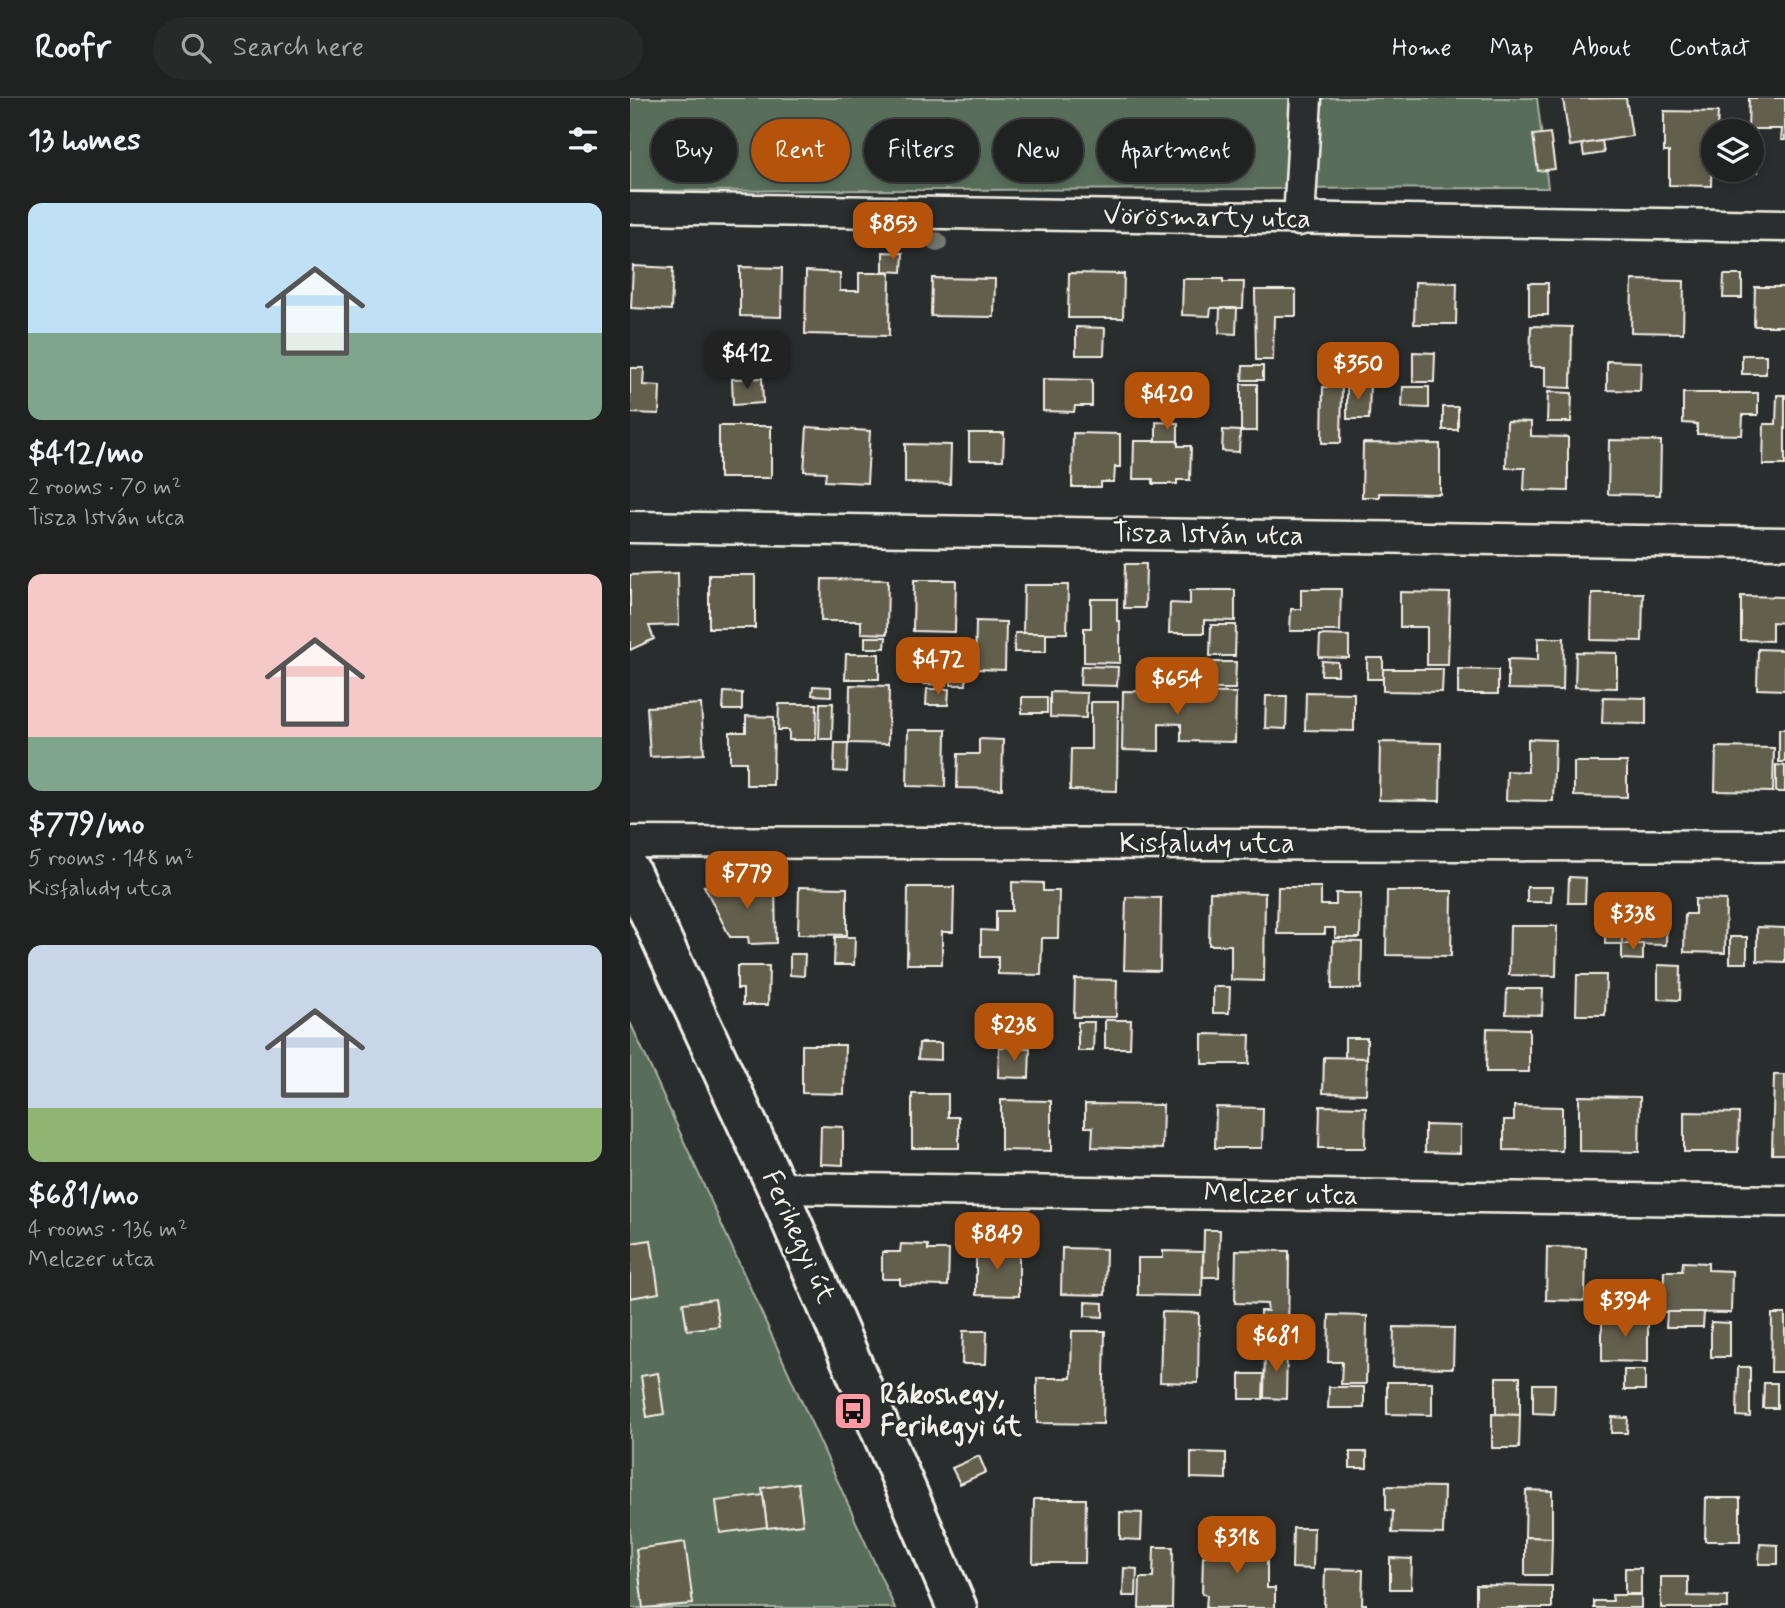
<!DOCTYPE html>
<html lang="en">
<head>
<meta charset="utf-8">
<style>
  :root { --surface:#202222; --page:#282a2a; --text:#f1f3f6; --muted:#a2a4a5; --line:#3d3f40; --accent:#b45309 }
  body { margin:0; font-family:Mynerve,sans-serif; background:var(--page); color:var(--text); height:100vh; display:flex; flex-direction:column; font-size:26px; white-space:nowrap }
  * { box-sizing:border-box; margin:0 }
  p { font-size:23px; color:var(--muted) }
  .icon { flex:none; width:38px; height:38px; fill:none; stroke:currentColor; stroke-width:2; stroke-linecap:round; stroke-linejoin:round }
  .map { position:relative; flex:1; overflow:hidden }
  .drawer { display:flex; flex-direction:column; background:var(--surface); width:630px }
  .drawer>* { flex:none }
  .top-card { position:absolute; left:21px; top:21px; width:665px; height:63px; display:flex; gap:14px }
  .buttons { position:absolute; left:1071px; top:21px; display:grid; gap:14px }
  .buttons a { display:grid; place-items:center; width:63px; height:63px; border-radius:50%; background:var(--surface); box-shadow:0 4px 10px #0003,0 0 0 2px var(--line); font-size:35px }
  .price { position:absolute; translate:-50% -60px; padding:0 16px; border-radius:14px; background:var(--accent); color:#fff; font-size:23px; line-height:46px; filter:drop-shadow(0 2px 4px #0008) }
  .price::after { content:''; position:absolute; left:50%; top:42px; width:21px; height:16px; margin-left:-10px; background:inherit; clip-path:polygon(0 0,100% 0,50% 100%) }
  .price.on { background:#222; color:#fff }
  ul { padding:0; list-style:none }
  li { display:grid; align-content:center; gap:14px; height:371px; padding:0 28px }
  li span { display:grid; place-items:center; height:217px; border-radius:14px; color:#555 }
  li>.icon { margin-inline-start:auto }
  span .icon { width:126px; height:126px; fill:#fffc; stroke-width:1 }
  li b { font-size:30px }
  h2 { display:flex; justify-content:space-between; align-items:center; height:84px; padding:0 28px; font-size:30px }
  .tag { padding:0 24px; border-radius:32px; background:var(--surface); box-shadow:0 4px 10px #0003,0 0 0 2px var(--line); font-size:24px; line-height:63px }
  .tag.on { background:var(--accent); color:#fff }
  header { display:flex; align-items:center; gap:42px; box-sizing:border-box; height:98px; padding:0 35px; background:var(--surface); border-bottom:2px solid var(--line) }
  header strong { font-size:33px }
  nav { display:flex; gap:38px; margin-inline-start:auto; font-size:24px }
  .search { width:490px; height:63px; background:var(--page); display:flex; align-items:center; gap:18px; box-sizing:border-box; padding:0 24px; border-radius:38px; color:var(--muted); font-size:26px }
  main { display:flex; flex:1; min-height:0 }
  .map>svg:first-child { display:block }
  .green { fill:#596e5a; stroke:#a6b0a1; stroke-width:2 }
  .building { fill:#645e4e; stroke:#f4f1e8; stroke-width:2 }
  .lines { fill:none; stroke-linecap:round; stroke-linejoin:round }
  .street-casing { stroke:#f4f1e8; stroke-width:35 }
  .secondary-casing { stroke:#f4f1e8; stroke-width:44 }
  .street { stroke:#2a2d2e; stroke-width:30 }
  .secondary { stroke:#2a2d2e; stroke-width:38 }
  .tree { fill:#737871 }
  .labels { text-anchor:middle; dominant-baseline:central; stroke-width:5; stroke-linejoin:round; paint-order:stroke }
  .street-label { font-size:28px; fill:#f4f1e8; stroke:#2a2d2e }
  .poi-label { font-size:28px; font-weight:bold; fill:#f4f1e8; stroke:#2a2d2e; text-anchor:start }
</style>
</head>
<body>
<header>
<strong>Roofr</strong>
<div class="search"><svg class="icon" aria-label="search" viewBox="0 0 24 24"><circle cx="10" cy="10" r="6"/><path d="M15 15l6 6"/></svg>Search here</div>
<nav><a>Home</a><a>Map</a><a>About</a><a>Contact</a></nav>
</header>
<main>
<section class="drawer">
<h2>13 homes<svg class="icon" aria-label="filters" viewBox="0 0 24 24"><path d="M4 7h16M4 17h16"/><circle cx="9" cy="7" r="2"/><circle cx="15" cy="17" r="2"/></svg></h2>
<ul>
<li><span style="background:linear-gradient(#bfe0f5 60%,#7fa58c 0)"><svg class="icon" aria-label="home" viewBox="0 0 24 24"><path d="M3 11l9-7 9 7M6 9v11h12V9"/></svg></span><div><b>$412/mo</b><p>2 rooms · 70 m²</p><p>Tisza István utca</p></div></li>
<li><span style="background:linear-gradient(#f6c9c9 75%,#7fa58c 0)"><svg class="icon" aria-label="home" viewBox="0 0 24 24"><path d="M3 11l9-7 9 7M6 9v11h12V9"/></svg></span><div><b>$779/mo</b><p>5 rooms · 148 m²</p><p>Kisfaludy utca</p></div></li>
<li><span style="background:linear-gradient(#c9d6e8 75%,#8fb573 0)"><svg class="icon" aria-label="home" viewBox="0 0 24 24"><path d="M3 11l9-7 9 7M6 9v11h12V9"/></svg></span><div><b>$681/mo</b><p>4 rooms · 136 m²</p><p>Melczer utca</p></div></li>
</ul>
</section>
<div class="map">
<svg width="1155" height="1510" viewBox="0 0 1155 1510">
  <rect width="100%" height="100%" fill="#2a2d2e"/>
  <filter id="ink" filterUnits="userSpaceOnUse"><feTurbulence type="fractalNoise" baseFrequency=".0143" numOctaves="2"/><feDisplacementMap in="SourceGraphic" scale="14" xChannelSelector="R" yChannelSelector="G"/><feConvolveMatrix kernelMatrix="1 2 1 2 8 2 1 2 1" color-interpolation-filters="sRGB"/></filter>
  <g filter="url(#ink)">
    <!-- green -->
    <g class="green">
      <polygon points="0,0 907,0 918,90 0,93"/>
      <polygon points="0,924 265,1510 0,1510"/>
    </g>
    <!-- building -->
    <g class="building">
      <polygon points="996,0 1002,38 940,48 933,1"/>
      <polygon points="1119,0 1155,0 1155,42 1151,42 1152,31 1118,31"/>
      <polygon points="1034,13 1088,14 1087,33 1083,33 1081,88 1039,87 1039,54 1034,54"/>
      <polygon points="326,33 328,58 295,60 294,35"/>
      <polygon points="920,35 925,71 908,73 903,37"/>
      <polygon points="972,43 974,55 954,58 952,46"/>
      <polygon points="1122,46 1128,46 1128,74 1098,73 1122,72"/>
      <polygon points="253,154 273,155 272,174 253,173"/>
      <polygon points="3,168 43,170 41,212 1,210"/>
      <polygon points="110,169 152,170 151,219 110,218"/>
      <polygon points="176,173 210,175 210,193 229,193 229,175 260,175 259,238 175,236"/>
      <polygon points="439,175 494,176 493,220 438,220"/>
      <polygon points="1094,177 1112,177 1112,200 1093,200"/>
      <polygon points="302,180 365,181 364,219 301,218"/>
      <polygon points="553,181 593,181 593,184 614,184 613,210 581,210 580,218 552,217"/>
      <polygon points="1002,182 1054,183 1053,235 1001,234"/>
      <polygon points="785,184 827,185 826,226 784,226"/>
      <rect x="899" y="185" width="19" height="32"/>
      <polygon points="1125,189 1155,189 1155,228 1124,228"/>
      <polygon points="625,192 666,192 666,218 644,218 643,262 626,262"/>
      <polygon points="590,210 607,210 606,236 589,235"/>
      <polygon points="901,228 942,229 941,290 915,289 915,269 900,269"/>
      <polygon points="446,229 475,230 474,257 446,257"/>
      <polygon points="783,254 805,255 804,284 783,284"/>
      <rect x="1112" y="257" width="24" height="19"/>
      <polygon points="977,263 1011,264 1010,293 977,292"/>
      <polygon points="613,268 633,268 633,282 612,282"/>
      <polygon points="0,270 14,270 13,287 30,288 29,316 0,315"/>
      <polygon points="132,280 133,305 103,307 102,281"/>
      <polygon points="413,281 462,282 462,308 445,308 444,314 413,313"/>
      <polygon points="499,283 539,283 539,309 499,308"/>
      <polygon points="539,283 558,283 558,303 539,302"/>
      <rect x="611" y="286" width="16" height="47"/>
      <polygon points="717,287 740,287 739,321 717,321"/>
      <polygon points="693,289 712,289 711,345 692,345"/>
      <polygon points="773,289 799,289 799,310 772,309"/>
      <polygon points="918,294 942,295 941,324 917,324"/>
      <polygon points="1053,295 1128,295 1128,317 1113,317 1112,337 1067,336 1067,326 1053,325"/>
      <polygon points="1147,297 1155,297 1155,367 1133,367 1134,326 1146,326"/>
      <rect x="813" y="309" width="15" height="23"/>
      <polygon points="877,323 901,324 901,338 938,339 938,393 894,392 895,370 876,370"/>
      <polygon points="526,324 548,325 548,343 526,343"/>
      <rect x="89" y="328" width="52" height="52"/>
      <polygon points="177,329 240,333 237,385 195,383 196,374 174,373"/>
      <polygon points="593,332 610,333 609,354 592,353"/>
      <polygon points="339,335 374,335 373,362 339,362"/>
      <polygon points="443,335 490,336 490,369 485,369 484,384 471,384 471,389 442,389"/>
      <polygon points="979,342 1031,343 1030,397 978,396"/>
      <polygon points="504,343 548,343 548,348 561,348 560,382 547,382 547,386 523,386 523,381 503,381"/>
      <polygon points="733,345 810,346 810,396 749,395 749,399 732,399"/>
      <polygon points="275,346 321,347 320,386 275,385"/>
      <polygon points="495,466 516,466 515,510 494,510"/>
      <polygon points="48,475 49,527 19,528 24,541 0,552 0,477"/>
      <rect x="79" y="477" width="46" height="53"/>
      <polygon points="192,481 258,482 257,536 231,535 231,523 191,523"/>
      <polygon points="284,482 326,482 325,534 283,533"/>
      <polygon points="394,487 438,487 437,535 393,535"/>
      <polygon points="671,491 711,491 710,533 660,533 661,511 671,511"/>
      <polygon points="560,492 605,492 605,523 574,522 574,535 539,535 540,505 560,506"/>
      <polygon points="770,494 820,495 818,567 797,567 797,529 770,529"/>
      <polygon points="962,495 1013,495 1012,543 961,542"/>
      <polygon points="1111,498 1155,499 1155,525 1142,524 1142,543 1111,542"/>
      <polygon points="461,501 487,501 487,523 490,523 490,565 454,564 454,530 461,530"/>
      <polygon points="346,523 376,524 375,572 345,571"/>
      <polygon points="581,527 606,527 605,558 580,558"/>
      <polygon points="385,535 416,535 416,554 384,554"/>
      <polygon points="690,537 719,538 719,560 689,559"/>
      <polygon points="235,539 256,539 255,550 235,550"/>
      <polygon points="908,540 934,540 933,592 878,591 878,561 908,562"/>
      <polygon points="1128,551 1155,552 1155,592 1127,591"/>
      <polygon points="321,552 337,552 336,587 321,587"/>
      <polygon points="946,554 987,555 987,590 945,589"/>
      <polygon points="216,556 249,556 249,581 215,581"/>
      <polygon points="295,559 317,559 316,587 294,586"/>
      <rect x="737" y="560" width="16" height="21"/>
      <polygon points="692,563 708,564 708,577 691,577"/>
      <polygon points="576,564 606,564 605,591 575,591"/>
      <polygon points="451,568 488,569 487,588 450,587"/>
      <polygon points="753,571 813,571 812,594 753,593"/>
      <polygon points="828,571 868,572 868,596 828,596"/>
      <polygon points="220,587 259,588 258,646 219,645"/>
      <polygon points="183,588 201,589 201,598 182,597"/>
      <polygon points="297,591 319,591 318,607 296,607"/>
      <polygon points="493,593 606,595 605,644 551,643 551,626 529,625 529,653 492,652"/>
      <polygon points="94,594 112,595 112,612 93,612"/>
      <polygon points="420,594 457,595 456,620 420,619"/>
      <polygon points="676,594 724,595 724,633 675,632"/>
      <polygon points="636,598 657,598 656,631 635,630"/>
      <rect x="392" y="599" width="25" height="16"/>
      <polygon points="973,599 1016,600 1016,626 972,625"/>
      <polygon points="461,604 488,604 487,693 440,692 441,651 461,651"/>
      <polygon points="190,605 203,605 202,641 189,641"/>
      <polygon points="71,606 74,656 20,659 17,609"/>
      <polygon points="149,606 187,606 186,642 159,642 159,632 148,632"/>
      <polygon points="116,618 144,619 143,687 116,687 116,664 100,664 100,634 116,634"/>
      <rect x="1149" y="631" width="6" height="33"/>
      <polygon points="278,632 316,632 315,689 277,688"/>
      <polygon points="349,641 373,642 372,691 327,690 328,656 349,656"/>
      <polygon points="898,641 925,642 923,703 876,702 877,673 898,674"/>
      <polygon points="750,644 811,645 810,703 749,702"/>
      <polygon points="205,645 218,645 217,674 204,673"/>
      <polygon points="1086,649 1144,650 1143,694 1085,693"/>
      <polygon points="944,664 997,664 997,699 944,698"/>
      <polygon points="1146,667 1155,668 1155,694 1146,694"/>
      <polygon points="939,779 956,780 955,805 938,805"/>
      <polygon points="382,784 413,785 413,793 429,793 428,840 412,840 411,877 368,876 368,859 351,859 351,832 366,833 366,813 382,813"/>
      <polygon points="145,786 146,845 119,846 118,839 100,839 74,788"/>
      <polygon points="169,789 217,790 217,837 168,836"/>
      <polygon points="278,789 324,789 323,834 312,834 312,866 277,866"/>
      <polygon points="648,789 691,789 691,807 706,807 706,795 731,795 730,840 705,840 705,830 695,830 695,836 647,836"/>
      <polygon points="897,789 922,789 921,804 897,804"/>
      <polygon points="757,793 822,793 821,858 756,857"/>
      <polygon points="580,794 635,795 634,883 601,882 601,847 579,847"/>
      <polygon points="496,799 531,800 530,873 494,872"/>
      <polygon points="1065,801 1096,802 1095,855 1054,854 1055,816 1065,816"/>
      <polygon points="993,803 1037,804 1036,847 992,846"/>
      <rect x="975" y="820" width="17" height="26"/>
      <polygon points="880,828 927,828 926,878 879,877"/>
      <polygon points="1127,829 1155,830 1155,864 1127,863"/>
      <polygon points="205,839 225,839 224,867 204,867"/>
      <rect x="1100" y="839" width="17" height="26"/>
      <polygon points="703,843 732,844 731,891 702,891"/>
      <polygon points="992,846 1013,846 1013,862 992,861"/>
      <polygon points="160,856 175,856 174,878 160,877"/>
      <polygon points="1028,867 1051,868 1050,902 1028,901"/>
      <polygon points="107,868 139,868 138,907 113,907 113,891 107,891"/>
      <polygon points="947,877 976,877 975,917 946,917"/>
      <polygon points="445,881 487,882 486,919 444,919"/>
      <polygon points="583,889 600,889 599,915 583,915"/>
      <polygon points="877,891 913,891 912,917 876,916"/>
      <polygon points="475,922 501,922 500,950 475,950"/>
      <polygon points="448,924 464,924 463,953 448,953"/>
      <polygon points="857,930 899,931 899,974 856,974"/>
      <polygon points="572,936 620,937 619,966 572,966"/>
      <rect x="715" y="940" width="22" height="20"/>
      <polygon points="289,945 311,945 311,962 288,961"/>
      <polygon points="172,947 215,947 214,996 172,995"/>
      <polygon points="369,949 400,950 399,980 368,979"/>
      <polygon points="694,959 737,960 736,996 693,995"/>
      <polygon points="1144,977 1155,977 1155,1056 1142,1056"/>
      <polygon points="282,996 318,996 318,1019 329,1019 329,1050 282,1050"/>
      <polygon points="949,998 1010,999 1009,1054 949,1053"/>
      <polygon points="371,1002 421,1003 421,1053 371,1052"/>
      <polygon points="455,1006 533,1007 532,1051 462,1049 463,1029 455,1029"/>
      <polygon points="690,1008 736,1009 735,1050 689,1050"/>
      <polygon points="884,1008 932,1009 932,1053 874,1052 874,1022 884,1022"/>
      <polygon points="586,1009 633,1010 632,1050 585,1050"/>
      <polygon points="1054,1014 1109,1015 1108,1054 1054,1054"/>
      <polygon points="795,1027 830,1028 830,1055 795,1054"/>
      <polygon points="191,1028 213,1029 213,1067 190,1066"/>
      <polygon points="574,1132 590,1132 589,1179 573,1179"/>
      <polygon points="21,1142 29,1195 0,1200 0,1145"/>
      <polygon points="271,1146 298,1147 298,1152 319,1152 318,1188 270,1187 270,1181 252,1181 252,1154 270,1154"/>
      <polygon points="346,1149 389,1150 389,1198 346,1197"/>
      <polygon points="917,1149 956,1150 955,1203 916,1202"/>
      <polygon points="432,1150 476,1151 475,1197 431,1196"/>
      <polygon points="606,1152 659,1153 658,1247 630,1247 630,1213 638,1213 637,1206 605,1205"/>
      <polygon points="533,1153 573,1154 572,1198 508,1197 508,1160 533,1160"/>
      <polygon points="1053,1164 1078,1165 1078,1172 1102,1173 1101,1215 1033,1214 1034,1173 1052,1173"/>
      <polygon points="85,1201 89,1228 57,1232 53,1205"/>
      <polygon points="455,1204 473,1205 473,1219 455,1218"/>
      <polygon points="532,1214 569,1215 568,1285 530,1284"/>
      <polygon points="1037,1214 1074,1214 1073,1229 1036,1229"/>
      <polygon points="1142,1216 1155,1216 1155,1274 1141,1274"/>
      <polygon points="699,1217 737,1218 736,1286 711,1286 712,1264 698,1264"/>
      <polygon points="972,1219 1018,1219 1018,1264 972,1263"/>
      <polygon points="1081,1224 1100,1225 1100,1259 1081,1259"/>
      <polygon points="764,1229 824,1230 823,1270 763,1269"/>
      <polygon points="333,1233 357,1233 356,1266 332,1266"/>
      <polygon points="442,1233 475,1233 473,1326 407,1325 407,1280 441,1280"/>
      <polygon points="635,1251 657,1251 656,1301 634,1300"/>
      <polygon points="1108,1269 1120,1269 1120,1319 1107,1318"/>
      <rect x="994" y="1272" width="21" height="20"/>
      <polygon points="28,1275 34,1316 17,1319 11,1278"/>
      <polygon points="610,1276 634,1276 633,1301 610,1301"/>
      <polygon points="866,1279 890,1279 890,1317 866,1316"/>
      <polygon points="757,1284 802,1284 802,1317 757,1316"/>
      <polygon points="1134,1285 1147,1285 1147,1310 1133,1310"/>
      <polygon points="903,1286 925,1286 924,1316 903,1315"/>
      <polygon points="699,1289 734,1289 734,1310 698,1310"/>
      <polygon points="862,1316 890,1317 889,1350 862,1350"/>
      <polygon points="982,1319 998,1320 997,1335 981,1335"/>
      <polygon points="561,1354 596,1355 596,1381 561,1380"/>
      <rect x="720" y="1354" width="17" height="16"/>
      <polygon points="349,1358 356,1374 330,1386 322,1370"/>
      <polygon points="168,1385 173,1426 137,1430 132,1390"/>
      <polygon points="756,1388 814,1389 813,1436 762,1435 763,1413 756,1412"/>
      <polygon points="896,1392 922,1393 922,1440 895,1439"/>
      <polygon points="133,1397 137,1429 90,1435 86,1403"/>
      <polygon points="1076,1400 1110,1400 1110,1443 1075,1443"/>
      <polygon points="404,1401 456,1401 455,1465 403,1465"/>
      <polygon points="490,1414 512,1415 511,1442 490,1441"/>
      <polygon points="663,1430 684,1430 683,1471 662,1470"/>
      <polygon points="895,1439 922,1440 921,1477 895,1477"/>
      <polygon points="55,1444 63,1506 13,1510 6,1451"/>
      <polygon points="578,1444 637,1445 637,1490 645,1490 645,1510 576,1510 577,1497 572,1496 573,1458 578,1458"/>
      <polygon points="1130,1446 1148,1447 1148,1466 1129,1466"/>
      <polygon points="524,1449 543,1449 542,1510 509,1510 510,1480 523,1480"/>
      <polygon points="760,1460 782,1461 781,1491 760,1491"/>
      <polygon points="494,1470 507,1471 506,1498 493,1498"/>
      <rect x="995" y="1470" width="16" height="26"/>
      <polygon points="695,1471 733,1472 732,1506 736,1506 736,1510 694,1510"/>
      <polygon points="1031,1479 1058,1479 1058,1498 1098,1499 1098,1510 1031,1510"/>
      <polygon points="846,1487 922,1488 922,1510 846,1510"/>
      <polygon points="982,1497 1011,1497 1011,1510 964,1510 964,1503 983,1503"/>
    </g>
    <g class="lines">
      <!-- street casing -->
      <g class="street-casing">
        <g id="street">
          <polyline points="0,110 1155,128"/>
          <polyline points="669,122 676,0"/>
          <polyline points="0,429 1155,445"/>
          <polyline points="0,744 1155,748"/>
          <polyline points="147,1090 1155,1103"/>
        </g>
      </g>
      <!-- secondary casing -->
      <g class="secondary-casing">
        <polyline id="secondary" points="0,773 147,1090 327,1510"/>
      </g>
      <!-- street -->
      <use href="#street" class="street"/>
      <!-- secondary -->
      <use href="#secondary" class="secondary"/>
    </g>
    <!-- trees -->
    <circle class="tree" cx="307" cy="144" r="10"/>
  </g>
  <!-- icons -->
  <defs>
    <g id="bus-square" transform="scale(2.0125)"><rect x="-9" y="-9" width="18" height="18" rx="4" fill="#ff9aa2" stroke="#2a2d2e"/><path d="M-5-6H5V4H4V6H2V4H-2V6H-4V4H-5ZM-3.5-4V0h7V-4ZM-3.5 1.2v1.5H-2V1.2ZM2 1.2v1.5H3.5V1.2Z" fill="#111"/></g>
  </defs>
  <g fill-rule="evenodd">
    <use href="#bus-square" x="223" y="1313"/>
  </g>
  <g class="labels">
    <!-- street labels -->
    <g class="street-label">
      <text transform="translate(577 120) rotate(1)">Vörösmarty utca</text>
      <text transform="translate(578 437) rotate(1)">Tisza István utca</text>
      <text x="577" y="746">Kisfaludy utca</text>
      <text transform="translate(651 1097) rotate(1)">Melczer utca</text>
      <text transform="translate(168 1139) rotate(66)">Ferihegyi út</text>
    </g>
    <!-- poi labels -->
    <g class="poi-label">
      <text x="250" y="1297">Rákoshegy,<tspan x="250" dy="32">Ferihegyi út</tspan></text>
    </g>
  </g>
</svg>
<div class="buttons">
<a><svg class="icon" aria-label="layers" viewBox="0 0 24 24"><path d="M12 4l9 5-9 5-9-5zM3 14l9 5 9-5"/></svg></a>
</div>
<b class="price" style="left:263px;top:164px">$853</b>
<b class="price on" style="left:117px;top:293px">$412</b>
<b class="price" style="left:728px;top:304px">$350</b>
<b class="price" style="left:537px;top:334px">$420</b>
<b class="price" style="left:308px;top:599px">$472</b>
<b class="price" style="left:547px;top:619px">$654</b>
<b class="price" style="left:117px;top:813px">$779</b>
<b class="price" style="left:1003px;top:854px">$338</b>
<b class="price" style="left:384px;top:965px">$238</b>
<b class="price" style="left:367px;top:1174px">$849</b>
<b class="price" style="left:995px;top:1241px">$394</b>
<b class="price" style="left:646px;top:1276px">$681</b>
<b class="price" style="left:607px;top:1478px">$318</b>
<div class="top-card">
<a class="tag">Buy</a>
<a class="tag on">Rent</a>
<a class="tag">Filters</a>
<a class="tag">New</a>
<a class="tag">Apartment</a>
</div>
</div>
</main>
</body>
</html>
